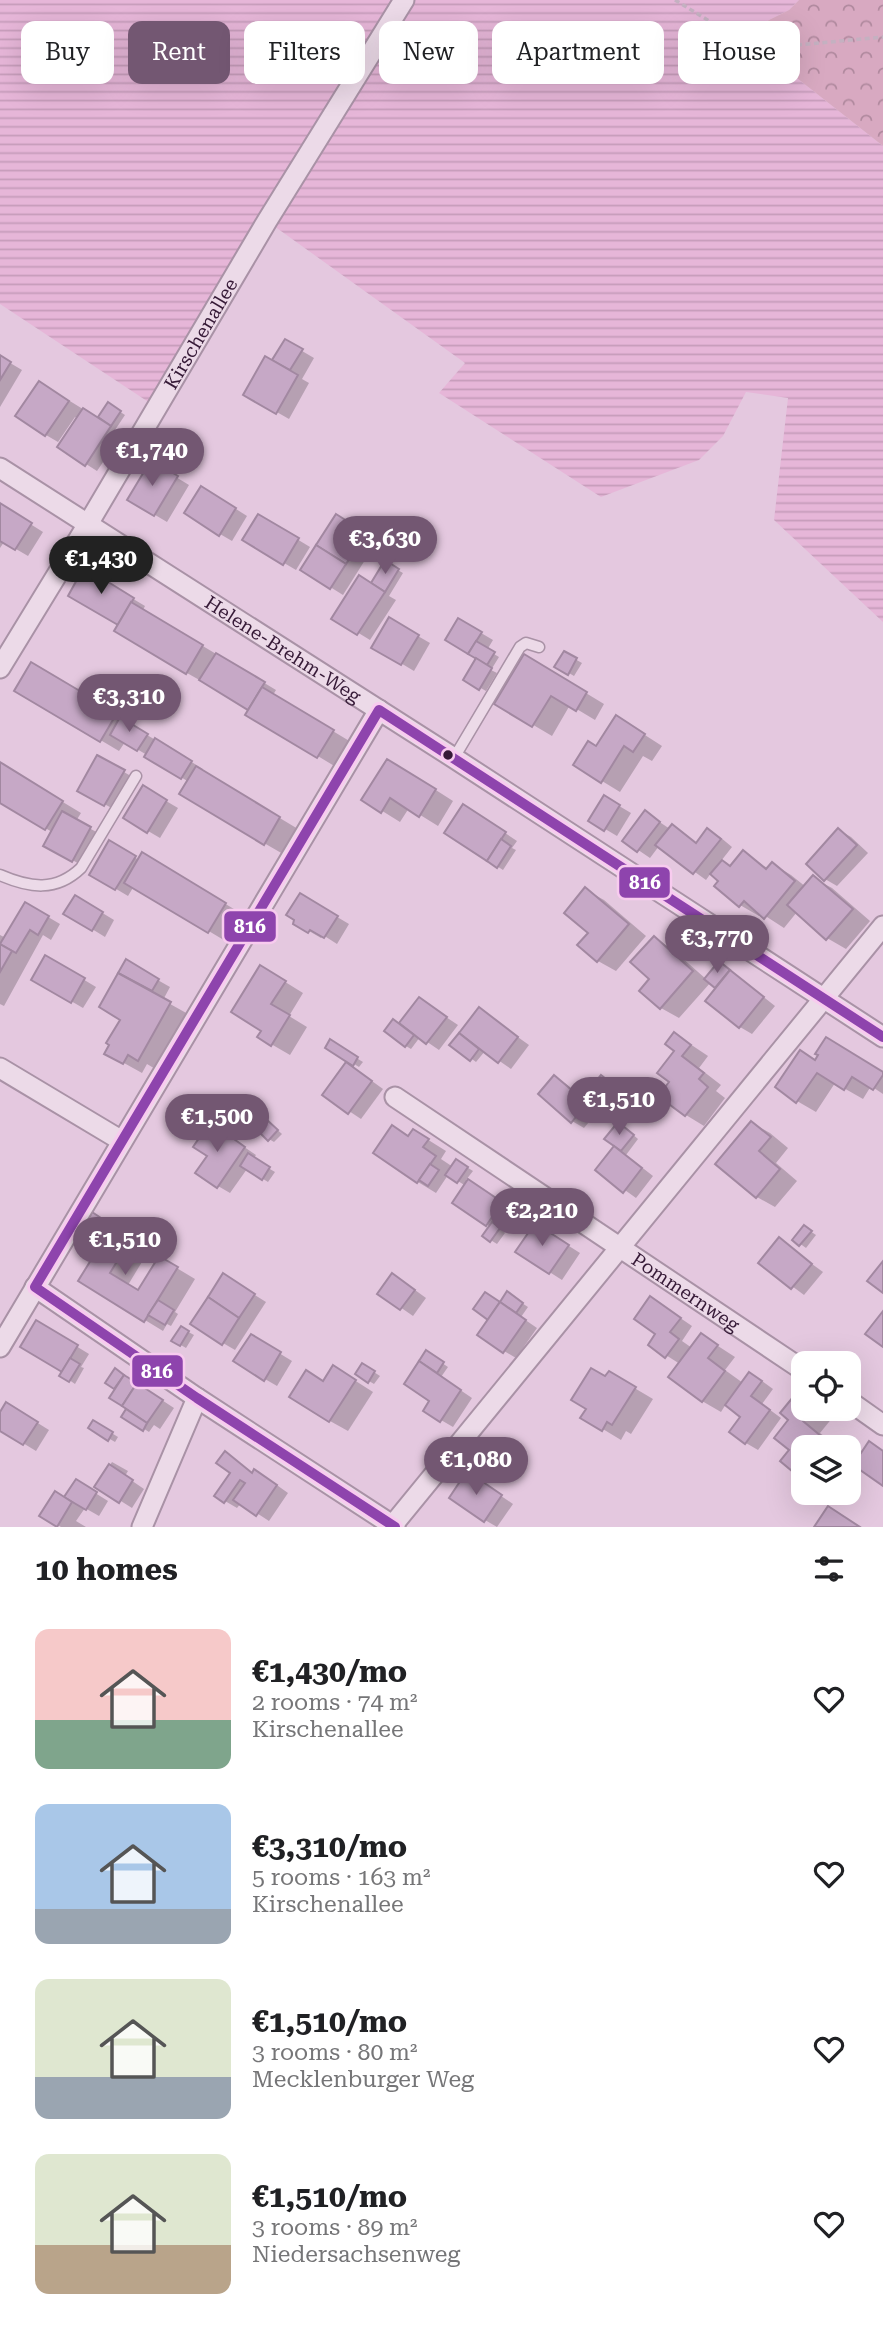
<!DOCTYPE html>
<html lang="en">
<head>
<meta charset="utf-8">
<style>
  :root { --surface:#fff; --page:#f6f6f6; --text:#202124; --muted:#757577; --accent:#735772 }
  body { margin:0; font-family:"Roboto Serif",serif; background:var(--page); color:var(--text); height:100vh; display:flex; flex-direction:column; font-size:26px; white-space:nowrap }
  * { box-sizing:border-box; margin:0 }
  p { font-size:23px; color:var(--muted) }
  .icon { flex:none; width:38px; height:38px; fill:none; stroke:currentColor; stroke-width:2; stroke-linecap:round; stroke-linejoin:round }
  .map { position:relative; height:1527px; overflow:hidden }
  .drawer { display:flex; flex-direction:column; background:var(--surface); flex:1 }
  .drawer>* { flex:none }
  .hud { position:absolute; left:21px; top:21px; width:842px; height:63px; display:flex; gap:14px }
  .tools { position:absolute; left:791px; top:1351px; display:grid; gap:14px }
  .tools a { display:grid; place-items:center; width:70px; height:70px; border-radius:14px; background:var(--surface); box-shadow:0 7px 28px #0002; font-size:35px }
  .price { position:absolute; translate:-50% -60px; padding:0 16px; border-radius:24px; background:var(--accent); color:#fff; font-size:23px; line-height:46px; filter:drop-shadow(0 2px 4px #0008) }
  .price::after { content:''; position:absolute; left:50%; top:42px; width:21px; height:16px; margin-left:-10px; background:inherit; clip-path:polygon(0 0,100% 0,50% 100%) }
  .price.current { background:#222; color:#fff }
  ul { padding:0; list-style:none }
  li { display:flex; align-items:center; gap:21px; height:175px; padding:0 35px }
  li span { display:grid; place-items:center; flex:none; width:196px; height:140px; border-radius:14px; color:#555 }
  li>.icon { margin-inline-start:auto }
  span .icon { width:84px; height:84px; fill:#fffc; stroke-width:1 }
  li b { font-size:30px }
  h2 { display:flex; justify-content:space-between; align-items:center; height:84px; padding:0 35px; font-size:30px }
  .tag { padding:0 24px; border-radius:14px; background:var(--surface); box-shadow:0 7px 28px #0002; font-size:24px; line-height:63px }
  .tag.current { background:var(--accent); color:#fff }
  .map>svg:first-child { display:block }
  .farmland { fill:url(#farmland-rules) }
  .forest { fill:url(#forest-crowns) }
  .shadow { fill:#0003 }
  .building { fill:#c6a8c6; stroke:#a288a1; stroke-width:2 }
  .lines { fill:none; stroke-linecap:round; stroke-linejoin:round }
  .service-casing { stroke:#a992a6; stroke-width:13 }
  .minor-casing { stroke:#a992a6; stroke-width:23 }
  .path { stroke:#c4b1c1; stroke-width:3.5; stroke-dasharray:5 3.5; stroke-linecap:butt }
  .service { stroke:#ecdae8; stroke-width:10 }
  .minor { stroke:#ecdae8; stroke-width:19 }
  .bus-1-casing { stroke:#f8cbef; stroke-width:16 }
  .bus-1 { stroke:#8e44ad; stroke-width:10 }
  .bus-dot { fill:#361a37; stroke:#f8cbef; stroke-width:2.5 }
  .labels { text-anchor:middle; dominant-baseline:central; stroke-width:7; stroke-linejoin:round; paint-order:stroke }
  .street-label { font-size:19px; fill:#361a37; stroke:#f8cbef }
  .line-badge { stroke:#f8cbef; stroke-width:2.5 }
  .badge-label { font-size:19px; text-anchor:middle; font-weight:bold; fill:#fff }
</style>
</head>
<body>
<div class="map">
<svg width="883" height="1527" viewBox="0 0 883 1527">
  <defs>
    <pattern id="farmland-rules" width="6" height="5" patternUnits="userSpaceOnUse" patternTransform="scale(1.75)"><rect width="6" height="5" fill="#e6b6d8"/><path d="M0 2.5h6" fill="none" stroke="#c69cba"/></pattern>
    <pattern id="forest-crowns" width="20" height="18" patternUnits="userSpaceOnUse" patternTransform="scale(1.75)"><rect width="20" height="18" fill="#d8a9c1"/><path d="M2 6a3 3 0 1 1 6 0M12 15a3 3 0 1 1 6 0" fill="none" stroke="#b0899e"/></pattern>
  </defs>
  <rect width="100%" height="100%" fill="#e4c8df"/>
  <!-- farmland -->
  <polygon class="farmland" points="0,0 799,0 789,10 741,34 883,146 883,622 774,520 788,398 746,392 723,436 699,460 601,497 439,393 465,363 267,221 156,407 0,304"/>
  <!-- forest -->
  <polygon class="forest" points="799,0 883,0 883,146 741,34 789,10"/>
  <!-- shadow -->
  <g class="shadow">
    <polygon points="285,341 314,358 302,379 309,383 289,419 245,394 273,362"/>
    <polygon points="0,357 22,370 0,407"/>
    <polygon points="52,390 99,419 108,404 125,415 115,430 122,434 97,471 86,464 78,419 75,417 58,442 46,435"/>
    <polygon points="152,440 166,449 156,465 189,485 167,522 130,500 154,459 152,459"/>
    <polygon points="214,495 247,516 232,541 220,534"/>
    <polygon points="0,505 43,532 28,556 4,542 0,548"/>
    <polygon points="259,516 310,547 296,570 245,540"/>
    <polygon points="349,523 377,541 343,595 303,570"/>
    <polygon points="385,563 403,573 389,596 396,600 370,640 334,618 371,585"/>
    <polygon points="85,570 145,606 143,610 276,690 273,695 351,742 336,767 248,714 251,709 187,673 120,625"/>
    <polygon points="390,620 430,643 414,671 374,647"/>
    <polygon points="459,620 493,640 487,650 499,657 491,670 497,673 486,691 465,679 478,658"/>
    <polygon points="564,653 582,663 574,676 557,666"/>
    <polygon points="31,664 135,725 134,727 203,769 202,771 298,829 283,854 264,843 189,782 146,756 147,755 125,742 119,751 16,690"/>
    <polygon points="543,667 604,704 595,720 570,705 552,736 496,703"/>
    <polygon points="634,728 662,746 652,761 643,756 620,792 602,781"/>
    <polygon points="98,757 136,779 117,811 79,790"/>
    <polygon points="0,764 81,813 76,821 102,835 85,867 45,845 52,832 0,801"/>
    <polygon points="406,771 453,801 438,826 409,808 400,822 363,799"/>
    <polygon points="144,788 178,808 160,838 126,818"/>
    <polygon points="604,797 631,813 617,836 590,820"/>
    <polygon points="475,813 517,841 512,848 516,850 503,870 446,833"/>
    <polygon points="646,813 670,829 672,826 684,833 697,844 708,830 720,837 732,847 721,861 731,867 743,853 769,869 773,864 791,875 806,887 813,878 832,888 870,921 846,949 827,938 797,912 784,928 761,913 759,916 740,905 720,880 711,873 706,880 659,846 650,858 625,841"/>
    <polygon points="839,830 851,837 868,853 837,886 825,879"/>
    <polygon points="109,843 139,860 143,855 244,915 227,942 134,886 128,896 91,874"/>
    <polygon points="586,890 604,900 646,936 616,971 598,961 590,933"/>
    <polygon points="300,895 349,924 337,944 323,935 321,938 309,931"/>
    <polygon points="76,897 114,920 105,937 66,913"/>
    <polygon points="26,904 60,924 51,940 43,935 4,1006 0,1004 0,935 6,938"/>
    <polygon points="654,938 672,949 706,979 725,967 775,1006 752,1034 740,1027 718,987 711,982 679,1018 661,1008 652,979"/>
    <polygon points="46,957 96,987 83,1008 33,979"/>
    <polygon points="126,962 170,987 163,1000 188,1014 157,1070 147,1064 142,1073 106,1053 122,1019 128,976"/>
    <polygon points="261,967 303,993 289,1016 307,1027 290,1055 259,1037 263,1030"/>
    <polygon points="419,999 458,1025 439,1050 420,1037 411,1049 406,1046 400,1025"/>
    <polygon points="479,1009 529,1045 511,1069 485,1051 476,1062 452,1044"/>
    <polygon points="675,1034 708,1056 699,1068 721,1085 716,1091 725,1098 704,1126 686,1115 672,1082 676,1051"/>
    <polygon points="330,1042 363,1062 359,1067 327,1047"/>
    <polygon points="816,1061 883,1073 883,1094 871,1086 863,1099 835,1083 816,1112 797,1101"/>
    <polygon points="358,1071 383,1089 361,1119 325,1095"/>
    <polygon points="554,1077 566,1084 598,1111 584,1128 572,1121"/>
    <polygon points="606,1080 621,1091 610,1105 605,1102"/>
    <polygon points="752,1123 770,1133 788,1148 776,1163 797,1181 775,1207 757,1197"/>
    <polygon points="272,1125 282,1134 274,1142 269,1139"/>
    <polygon points="624,1127 638,1139 626,1155 653,1176 636,1198 597,1170 616,1146"/>
    <polygon points="414,1131 446,1151 441,1159 453,1167 457,1161 473,1171 466,1180 513,1210 500,1229 505,1233 497,1244 484,1236 491,1227 454,1203 466,1186 448,1175 436,1193 418,1182 409,1137"/>
    <polygon points="222,1132 256,1155 253,1159 275,1172 268,1182 247,1169 230,1193 218,1186"/>
    <polygon points="521,1206 543,1221 539,1227 580,1253 562,1280 518,1252 530,1233 512,1221"/>
    <polygon points="92,1215 151,1247 128,1285 139,1292 160,1258 195,1279 175,1312 178,1314 171,1326 167,1324 163,1331 81,1281 106,1240 84,1227"/>
    <polygon points="810,1231 816,1235 806,1248 795,1240"/>
    <polygon points="779,1240 823,1272 804,1295 761,1263"/>
    <polygon points="404,1282 426,1298 413,1316 380,1293"/>
    <polygon points="236,1283 266,1302 235,1350 223,1343"/>
    <polygon points="508,1294 528,1307 521,1317 537,1328 516,1358 504,1351 501,1304"/>
    <polygon points="651,1298 692,1326 682,1341 692,1348 701,1335 735,1357 725,1370 743,1383 762,1381 773,1389 762,1404 781,1418 758,1450 746,1443 743,1417 726,1404 721,1412 702,1401 680,1364 650,1345 658,1334"/>
    <polygon points="37,1322 89,1354 81,1367 84,1368 75,1384 62,1375 64,1372"/>
    <polygon points="181,1328 194,1335 186,1348 174,1341"/>
    <polygon points="251,1336 292,1361 277,1386 265,1379"/>
    <polygon points="427,1353 448,1367 441,1377 472,1398 453,1427 441,1420 432,1401 406,1384"/>
    <polygon points="363,1365 380,1376 374,1384 357,1374"/>
    <polygon points="116,1370 174,1408 160,1429 154,1425 149,1432 124,1416 135,1416 136,1414 117,1389 107,1383"/>
    <polygon points="609,1373 653,1399 631,1434 626,1431 621,1440 583,1417"/>
    <polygon points="351,1378 373,1392 348,1431 330,1421 324,1382"/>
    <polygon points="799,1393 803,1396 803,1409 823,1409 833,1417 820,1433 838,1447 803,1447 803,1477 799,1475 792,1450"/>
    <polygon points="7,1404 49,1430 36,1451 0,1429 0,1416"/>
    <polygon points="94,1422 118,1437 115,1442 91,1428"/>
    <polygon points="225,1453 253,1473 267,1478 288,1493 269,1521 241,1503 237,1508 225,1501 233,1472"/>
    <polygon points="112,1462 128,1471 125,1476 144,1489 132,1508 97,1486"/>
    <polygon points="76,1481 108,1501 99,1516 85,1508 76,1521 86,1527 61,1527 41,1515 65,1499"/>
    <polygon points="479,1481 513,1504 497,1527 485,1520"/>
  </g>
  <!-- building -->
  <g class="building">
    <polygon points="285,339 303,349 290,370 272,360"/>
    <polygon points="0,355 11,362 0,380"/>
    <polygon points="265,356 298,375 276,414 243,395"/>
    <polygon points="39,381 69,401 45,436 15,416"/>
    <polygon points="108,402 121,411 111,426 98,417"/>
    <polygon points="83,408 111,426 85,466 57,447"/>
    <polygon points="152,438 162,444 151,460 141,454"/>
    <polygon points="151,460 178,476 154,516 127,500"/>
    <polygon points="201,486 236,508 219,536 184,513"/>
    <polygon points="0,503 32,523 15,550 0,541"/>
    <polygon points="258,514 299,538 283,565 242,540"/>
    <polygon points="336,514 366,533 346,564 316,545"/>
    <polygon points="316,545 346,564 330,589 300,570"/>
    <polygon points="385,560 399,569 385,592 371,583"/>
    <polygon points="84,567 134,598 118,625 68,596"/>
    <polygon points="359,575 385,592 357,635 331,619"/>
    <polygon points="131,602 203,645 186,674 114,631"/>
    <polygon points="389,617 419,635 401,665 371,648"/>
    <polygon points="458,618 482,632 468,654 445,640"/>
    <polygon points="476,641 495,652 487,665 468,654"/>
    <polygon points="564,651 577,658 568,675 554,667"/>
    <polygon points="216,653 265,682 248,710 199,680"/>
    <polygon points="524,654 587,692 576,711 551,696 532,727 494,704"/>
    <polygon points="476,658 492,668 479,690 463,680"/>
    <polygon points="31,662 117,713 100,742 14,691"/>
    <polygon points="262,687 334,730 317,758 245,715"/>
    <polygon points="616,715 645,734 633,752 624,746 601,783 573,765 588,741 596,746"/>
    <polygon points="120,717 148,734 137,751 110,735"/>
    <polygon points="155,738 192,761 181,779 144,757"/>
    <polygon points="97,755 125,770 104,806 77,791"/>
    <polygon points="387,759 436,789 419,817 390,798 381,813 361,800"/>
    <polygon points="0,762 63,801 45,830 0,803"/>
    <polygon points="196,766 280,817 264,845 179,794"/>
    <polygon points="143,785 167,800 147,833 123,818"/>
    <polygon points="604,795 620,805 604,831 588,821"/>
    <polygon points="463,804 506,832 487,861 444,833"/>
    <polygon points="645,810 660,822 637,852 622,841"/>
    <polygon points="62,811 91,827 72,862 43,846"/>
    <polygon points="672,824 696,843 707,828 721,839 693,874 655,845"/>
    <polygon points="838,828 857,845 824,881 806,864"/>
    <polygon points="501,839 511,846 497,868 487,861"/>
    <polygon points="109,840 136,856 115,890 89,875"/>
    <polygon points="743,850 766,869 772,862 795,881 764,919 744,901 739,907 714,886 718,881 710,874 722,860 730,866"/>
    <polygon points="142,852 226,903 208,933 124,883"/>
    <polygon points="813,875 853,909 826,940 787,905"/>
    <polygon points="585,887 629,924 597,962 577,945 588,933 564,913"/>
    <polygon points="300,893 338,916 324,938 310,930 308,933 293,924 294,920 286,915"/>
    <polygon points="75,895 103,912 92,931 63,914"/>
    <polygon points="25,902 49,916 38,935 30,930 16,953 0,944"/>
    <polygon points="654,936 693,971 660,1009 639,991 649,979 630,962"/>
    <polygon points="0,944 12,951 0,972"/>
    <polygon points="45,955 85,978 71,1003 31,980"/>
    <polygon points="126,959 159,979 152,991 118,973"/>
    <polygon points="719,961 730,970 715,988 704,979"/>
    <polygon points="260,965 286,981 271,1004 290,1015 271,1046 257,1037 261,1031 231,1012"/>
    <polygon points="730,970 764,997 739,1028 705,1001"/>
    <polygon points="118,973 171,1002 138,1061 128,1055 123,1064 104,1054 109,1045 106,1043 120,1020 99,1007"/>
    <polygon points="419,997 447,1017 426,1044 399,1023"/>
    <polygon points="479,1007 518,1037 498,1063 459,1033"/>
    <polygon points="393,1019 414,1035 405,1047 384,1031"/>
    <polygon points="674,1032 691,1045 682,1056 704,1073 699,1079 708,1087 685,1116 658,1096 669,1082 657,1073 674,1051 665,1044"/>
    <polygon points="459,1033 479,1049 470,1061 449,1045"/>
    <polygon points="826,1037 883,1072 883,1075 873,1090 852,1077 844,1090 817,1073 796,1103 775,1087 800,1050 815,1060 818,1055 815,1054"/>
    <polygon points="330,1039 358,1057 353,1066 325,1048"/>
    <polygon points="346,1062 372,1081 348,1114 322,1095"/>
    <polygon points="554,1075 587,1103 571,1123 538,1094"/>
    <polygon points="601,1075 616,1087 604,1103 588,1091"/>
    <polygon points="266,1119 278,1130 268,1141 257,1130"/>
    <polygon points="751,1121 771,1137 759,1151 780,1169 756,1198 715,1164"/>
    <polygon points="210,1122 245,1147 217,1188 195,1173 207,1156 193,1147"/>
    <polygon points="618,1122 634,1135 621,1151 604,1139"/>
    <polygon points="392,1125 408,1136 413,1129 429,1139 423,1147 436,1156 417,1183 373,1153"/>
    <polygon points="614,1146 642,1168 623,1193 595,1170"/>
    <polygon points="248,1153 270,1167 262,1180 240,1166"/>
    <polygon points="456,1159 468,1167 457,1183 445,1175"/>
    <polygon points="430,1164 439,1170 428,1186 419,1180"/>
    <polygon points="468,1179 502,1202 486,1226 452,1203"/>
    <polygon points="520,1204 539,1216 528,1233 509,1221"/>
    <polygon points="92,1212 107,1222 97,1238 82,1228"/>
    <polygon points="492,1222 500,1228 490,1242 482,1236"/>
    <polygon points="114,1223 133,1235 110,1273 138,1290 159,1256 178,1267 144,1322 78,1281"/>
    <polygon points="535,1223 569,1245 549,1274 515,1252"/>
    <polygon points="804,1225 812,1231 799,1246 792,1240"/>
    <polygon points="779,1237 812,1264 791,1289 758,1263"/>
    <polygon points="883,1261 883,1293 867,1281"/>
    <polygon points="223,1273 255,1294 239,1318 208,1297"/>
    <polygon points="392,1273 415,1290 400,1310 377,1294"/>
    <polygon points="507,1291 523,1303 516,1313 500,1302"/>
    <polygon points="485,1292 500,1302 488,1320 473,1309"/>
    <polygon points="650,1296 681,1318 670,1332 679,1339 665,1358 648,1345 655,1334 634,1319"/>
    <polygon points="208,1297 239,1318 222,1345 190,1324"/>
    <polygon points="158,1300 174,1310 165,1325 148,1315"/>
    <polygon points="500,1302 526,1320 503,1353 477,1335"/>
    <polygon points="883,1311 883,1347 865,1334"/>
    <polygon points="36,1320 78,1345 62,1372 20,1347"/>
    <polygon points="181,1326 189,1331 180,1346 171,1341"/>
    <polygon points="701,1333 718,1345 708,1358 725,1371 702,1402 668,1377"/>
    <polygon points="251,1334 281,1352 264,1381 233,1361"/>
    <polygon points="426,1350 444,1362 437,1373 419,1361"/>
    <polygon points="70,1358 80,1364 69,1382 59,1376"/>
    <polygon points="419,1361 461,1390 440,1422 423,1411 429,1401 404,1384"/>
    <polygon points="362,1363 375,1371 368,1383 355,1374"/>
    <polygon points="333,1365 356,1380 329,1422 289,1397 306,1370 323,1381"/>
    <polygon points="115,1368 124,1375 114,1389 105,1383"/>
    <polygon points="591,1368 605,1376 609,1371 636,1387 612,1425 607,1422 602,1431 580,1418 586,1409 571,1400"/>
    <polygon points="749,1372 762,1381 751,1396 770,1410 745,1444 729,1432 740,1417 725,1405"/>
    <polygon points="124,1375 137,1383 122,1406 109,1398"/>
    <polygon points="137,1383 163,1400 147,1423 122,1406"/>
    <polygon points="798,1391 803,1395 803,1409 813,1409 803,1421 827,1441 821,1447 803,1447 803,1470 798,1476 780,1461 789,1450 774,1438 788,1420 780,1413"/>
    <polygon points="6,1402 38,1422 23,1445 0,1431 0,1412"/>
    <polygon points="126,1409 147,1423 143,1431 121,1417"/>
    <polygon points="93,1420 113,1432 108,1441 88,1428"/>
    <polygon points="869,1441 883,1451 883,1486 853,1465"/>
    <polygon points="225,1451 252,1473 254,1469 277,1485 256,1516 233,1500 245,1483 240,1480 224,1503 214,1496 230,1473 216,1463"/>
    <polygon points="109,1464 133,1480 119,1503 94,1487"/>
    <polygon points="467,1471 502,1495 484,1522 449,1498"/>
    <polygon points="76,1479 97,1492 86,1510 64,1497"/>
    <polygon points="55,1491 72,1502 57,1527 39,1516"/>
    <polygon points="828,1506 860,1527 814,1527"/>
  </g>
  <g class="lines">
    <!-- service casing -->
    <g class="service-casing">
      <g id="service">
        <polyline points="454,758 520,647 526,643 539,647"/>
        <path d="M0 875C30 888 56 892 81 868L136 776"/>
      </g>
    </g>
    <!-- minor casing -->
    <g class="minor-casing">
      <g id="minor">
        <path id="s1" d="M0 468 454 758 883 1037"/>
        <path id="s2" d="M0 668 88 524 267 221 404 0"/>
        <polyline points="0,1068 122,1141"/>
        <path id="s3" d="M395 1097 803 1370"/>
        <polyline points="35,1287 197,1398 395,1527"/>
        <polyline points="0,1347 379,710"/>
        <polyline points="849,1401 883,1425"/>
        <polyline points="392,1526 883,926"/>
        <polyline points="142,1527 197,1398"/>
      </g>
    </g>
    <!-- path -->
    <polyline class="path" points="675,0 755,49 883,37"/>
    <!-- service -->
    <use href="#service" class="service"/>
    <!-- minor -->
    <use href="#minor" class="minor"/>
    <!-- bus-1 casing -->
    <g class="bus-1-casing">
      <polyline id="bus-1" points="395,1527 197,1398 35,1287 379,710 883,1037"/>
    </g>
    <!-- bus-1 -->
    <use href="#bus-1" class="bus-1"/>
  </g>
  <!-- markers -->
  <circle class="bus-dot" cx="448" cy="755" r="6"/>
  <g class="labels">
    <!-- street labels -->
    <g class="street-label">
      <text stroke="none"><textPath href="#s2" startOffset="390">Kirschenallee</textPath></text>
      <text stroke="none"><textPath href="#s1" startOffset="336">Helene-Brehm-Weg</textPath></text>
      <text stroke="none"><textPath href="#s3" startOffset="350">Pommernweg</textPath></text>
    </g>
  </g>
  <g class="line-badge">
    <rect x="618" y="866" width="53" height="33" rx="7" fill="#8e44ad"/>
    <rect x="223" y="910" width="54" height="33" rx="7" fill="#8e44ad"/>
    <rect x="131" y="1354" width="53" height="34" rx="7" fill="#8e44ad"/>
  </g>
  <g class="badge-label">
    <text x="645" y="889">816</text>
    <text x="250" y="933">816</text>
    <text x="157" y="1378">816</text>
  </g>
</svg>
<div class="tools">
<a><svg class="icon" aria-label="locate" viewBox="0 0 24 24"><circle cx="12" cy="12" r="6"/><path d="M12 2v4M12 18v4M2 12h4M18 12h4"/></svg></a>
<a><svg class="icon" aria-label="layers" viewBox="0 0 24 24"><path d="M12 4l9 5-9 5-9-5zM3 14l9 5 9-5"/></svg></a>
</div>
<b class="price" style="left:152px;top:488px">€1,740</b>
<b class="price" style="left:385px;top:576px">€3,630</b>
<b class="price current" style="left:101px;top:596px">€1,430</b>
<b class="price" style="left:129px;top:734px">€3,310</b>
<b class="price" style="left:717px;top:975px">€3,770</b>
<b class="price" style="left:619px;top:1137px">€1,510</b>
<b class="price" style="left:217px;top:1154px">€1,500</b>
<b class="price" style="left:542px;top:1248px">€2,210</b>
<b class="price" style="left:125px;top:1277px">€1,510</b>
<b class="price" style="left:476px;top:1497px">€1,080</b>
<div class="hud">
<a class="tag">Buy</a>
<a class="tag current">Rent</a>
<a class="tag">Filters</a>
<a class="tag">New</a>
<a class="tag">Apartment</a>
<a class="tag">House</a>
</div>
</div>
<section class="drawer">
<h2>10 homes<svg class="icon" aria-label="filters" viewBox="0 0 24 24"><path d="M4 7h16M4 17h16"/><circle cx="9" cy="7" r="2"/><circle cx="15" cy="17" r="2"/></svg></h2>
<ul>
<li><span style="background:linear-gradient(#f6c9c9 65%,#7fa58c 0)"><svg class="icon" aria-label="home" viewBox="0 0 24 24"><path d="M3 11l9-7 9 7M6 9v11h12V9"/></svg></span><div><b>€1,430/mo</b><p>2 rooms · 74 m²</p><p>Kirschenallee</p></div><svg class="icon" aria-label="heart" viewBox="0 0 24 24"><path d="M12 20l-8-8c-3-5 5-10 8-4 3-6 11-1 8 4z"/></svg></li>
<li><span style="background:linear-gradient(#a9c7e8 75%,#9aa5b1 0)"><svg class="icon" aria-label="home" viewBox="0 0 24 24"><path d="M3 11l9-7 9 7M6 9v11h12V9"/></svg></span><div><b>€3,310/mo</b><p>5 rooms · 163 m²</p><p>Kirschenallee</p></div><svg class="icon" aria-label="heart" viewBox="0 0 24 24"><path d="M12 20l-8-8c-3-5 5-10 8-4 3-6 11-1 8 4z"/></svg></li>
<li><span style="background:linear-gradient(#dfe7d0 70%,#9aa5b1 0)"><svg class="icon" aria-label="home" viewBox="0 0 24 24"><path d="M3 11l9-7 9 7M6 9v11h12V9"/></svg></span><div><b>€1,510/mo</b><p>3 rooms · 80 m²</p><p>Mecklenburger Weg</p></div><svg class="icon" aria-label="heart" viewBox="0 0 24 24"><path d="M12 20l-8-8c-3-5 5-10 8-4 3-6 11-1 8 4z"/></svg></li>
<li><span style="background:linear-gradient(#dfe7d0 65%,#b9a48a 0)"><svg class="icon" aria-label="home" viewBox="0 0 24 24"><path d="M3 11l9-7 9 7M6 9v11h12V9"/></svg></span><div><b>€1,510/mo</b><p>3 rooms · 89 m²</p><p>Niedersachsenweg</p></div><svg class="icon" aria-label="heart" viewBox="0 0 24 24"><path d="M12 20l-8-8c-3-5 5-10 8-4 3-6 11-1 8 4z"/></svg></li>
</ul>
</section>
</body>
</html>
